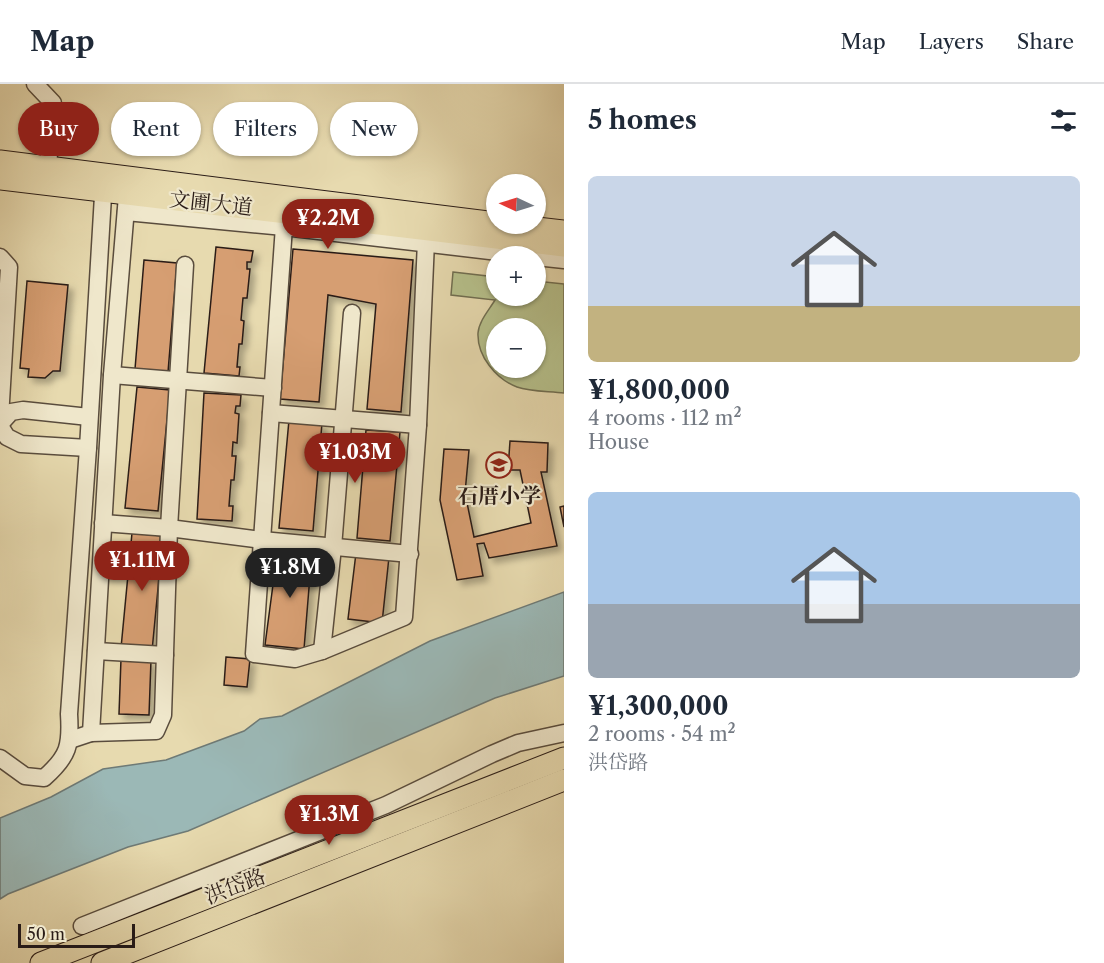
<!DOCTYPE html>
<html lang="en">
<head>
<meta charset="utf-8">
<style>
  :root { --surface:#fff; --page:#f6f6f7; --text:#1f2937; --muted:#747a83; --line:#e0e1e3; --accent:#8f2418 }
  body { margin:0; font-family:"Libre Caslon Text","Noto Serif SC",serif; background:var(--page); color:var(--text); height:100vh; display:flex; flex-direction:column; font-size:22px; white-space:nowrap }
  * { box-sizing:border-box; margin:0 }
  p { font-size:20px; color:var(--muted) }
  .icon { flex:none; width:33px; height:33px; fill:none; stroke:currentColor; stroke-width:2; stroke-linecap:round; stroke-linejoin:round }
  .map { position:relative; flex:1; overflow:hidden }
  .side { display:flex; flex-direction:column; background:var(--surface); width:540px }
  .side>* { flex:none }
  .banner { position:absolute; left:18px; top:18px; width:456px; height:54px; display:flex; gap:12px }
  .needle { width:39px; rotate:274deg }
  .controls { position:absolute; left:486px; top:90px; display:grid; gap:12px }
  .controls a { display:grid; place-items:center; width:60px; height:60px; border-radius:50%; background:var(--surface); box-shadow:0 2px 4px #0004; font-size:30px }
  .scale { position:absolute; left:18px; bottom:15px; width:117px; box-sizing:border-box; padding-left:6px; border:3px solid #2a1c17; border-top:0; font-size:16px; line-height:21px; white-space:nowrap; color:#2a1c17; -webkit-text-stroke:4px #efe7cb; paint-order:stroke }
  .price { position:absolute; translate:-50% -51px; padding:0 14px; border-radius:21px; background:var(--accent); color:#fff; font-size:20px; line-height:39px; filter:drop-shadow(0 2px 3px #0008) }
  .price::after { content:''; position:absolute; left:50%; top:36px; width:18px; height:14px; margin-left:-9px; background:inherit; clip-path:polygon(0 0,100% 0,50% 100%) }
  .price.current { background:#222; color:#fff }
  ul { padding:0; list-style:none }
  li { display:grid; align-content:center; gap:12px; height:318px; padding:0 24px }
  li span { display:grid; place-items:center; height:186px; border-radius:9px; color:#555 }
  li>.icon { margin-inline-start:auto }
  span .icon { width:108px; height:108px; fill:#fffc; stroke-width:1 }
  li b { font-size:26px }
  h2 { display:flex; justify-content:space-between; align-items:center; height:72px; padding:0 24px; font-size:26px }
  .pill { padding:0 21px; border-radius:27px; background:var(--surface); box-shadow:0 2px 4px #0004; font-size:21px; line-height:54px }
  .pill.current { background:var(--accent); color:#fff }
  header { display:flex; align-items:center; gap:36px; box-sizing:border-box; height:84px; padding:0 30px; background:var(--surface); border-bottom:2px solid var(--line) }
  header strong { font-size:28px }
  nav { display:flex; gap:33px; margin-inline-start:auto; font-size:21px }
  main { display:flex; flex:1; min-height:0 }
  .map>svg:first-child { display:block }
  .green { fill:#b6c08b; stroke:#706e51; stroke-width:1.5; fill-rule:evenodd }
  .water { fill:#9bb8b6; stroke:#6e7a76; stroke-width:1.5 }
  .building { fill:#d69e72; stroke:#2a1c17; stroke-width:1.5; filter:url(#shadow) }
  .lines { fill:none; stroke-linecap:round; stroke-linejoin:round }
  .minor-casing { stroke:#594c3d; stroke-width:19 }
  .major-casing { stroke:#2a1c17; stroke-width:23 }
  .minor { stroke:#efe7cb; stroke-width:16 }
  .major { stroke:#e7daaf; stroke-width:21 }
  .labels { text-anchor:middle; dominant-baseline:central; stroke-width:4.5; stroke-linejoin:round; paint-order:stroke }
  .street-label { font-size:21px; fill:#2a1c17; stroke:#efe7cb }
  .poi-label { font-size:21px; font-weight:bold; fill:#2a1c17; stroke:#efe7cb }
</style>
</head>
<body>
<header>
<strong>Map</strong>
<nav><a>Map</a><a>Layers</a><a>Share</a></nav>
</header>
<main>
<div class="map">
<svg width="564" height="879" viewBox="0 0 564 879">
  <defs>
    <filter id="shadow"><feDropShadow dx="5" dy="5" stdDeviation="3" flood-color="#0004"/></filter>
  </defs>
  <rect width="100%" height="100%" fill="#e7daaf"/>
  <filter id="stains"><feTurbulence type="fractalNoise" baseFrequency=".00333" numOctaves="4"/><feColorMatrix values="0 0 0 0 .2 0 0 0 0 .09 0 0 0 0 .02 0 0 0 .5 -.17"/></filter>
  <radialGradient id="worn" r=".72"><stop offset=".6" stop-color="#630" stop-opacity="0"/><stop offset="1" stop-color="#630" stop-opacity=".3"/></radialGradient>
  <!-- green -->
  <path class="green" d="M453 188 496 193V212H536V197L564 200V309C550 307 531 308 517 303 496 295 477 272 478 249 479 237 489 226 495 216L451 211ZM496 244H536V284H496Z"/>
  <!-- water -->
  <polygon class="water" points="564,508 564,592 495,614 188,747 128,763 8,810 0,815 0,734 51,713 103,685 166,676 244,647 260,635 282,632 430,557"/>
  <!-- building -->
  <g class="building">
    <polygon points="216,163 253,167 251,178 247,178 247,185 250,185 247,214 243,214 241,236 244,237 242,260 239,260 237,283 240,283 239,292 204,289"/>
    <polygon points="293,165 413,176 401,328 367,325 376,220 328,211 319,318 280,315"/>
    <polygon points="144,176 177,179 168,288 135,285"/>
    <polygon points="27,197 68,201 60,287 53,287 45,294 28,293 29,285 20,284"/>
    <polygon points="137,303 170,306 158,427 125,424"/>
    <polygon points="204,309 241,311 240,322 236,322 235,329 239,330 237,359 233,358 232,372 236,372 234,396 231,396 229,422 233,422 232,437 197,435"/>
    <polygon points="289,336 322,339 313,447 279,444"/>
    <polygon points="366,346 400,348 390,457 357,454"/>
    <polygon points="510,357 548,359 547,388 541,388 557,462 489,474 484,459 477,460 483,492 457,496 440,416 444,365 469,366 465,409 474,453 531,439 520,386 508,386"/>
    <polygon points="564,422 564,443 560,423"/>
    <polygon points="132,449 163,452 152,567 121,564"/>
    <polygon points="278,463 312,467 304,565 265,561"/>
    <polygon points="356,469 389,473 382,539 348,535"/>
    <polygon points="226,573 250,575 247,603 224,601"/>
    <polygon points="121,575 151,576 149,631 119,630"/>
  </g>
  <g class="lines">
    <!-- minor casing -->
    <g class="minor-casing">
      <g id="minor">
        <polyline points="35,0 53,19 48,82"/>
        <polyline points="126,128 284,143 533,172"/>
        <polyline points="285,128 254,570 295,575 322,567 404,533 418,341 427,134"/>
        <polyline points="0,173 9,183 0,334"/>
        <polyline points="536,173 564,176"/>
        <polyline points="112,291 273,304"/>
        <polyline points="271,329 418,341"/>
        <polyline points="0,340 11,328 23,326 89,333"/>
        <polyline points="0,342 7,353 21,360 88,364"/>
        <polyline points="103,439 169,444 262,456 410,470"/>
        <polyline points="96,567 165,571"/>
        <polyline points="322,567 333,463 352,229"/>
        <polyline points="91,649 156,647 163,631 169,444 185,181"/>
        <polyline points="70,656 91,649 112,291 128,100"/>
        <path d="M0 674 25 692 44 694C69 672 71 661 69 630L88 364 104 95"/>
        <polyline points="82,842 386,721 492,670 518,659 564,649"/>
      </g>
    </g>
    <!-- major casing -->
    <g class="major-casing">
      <g id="major">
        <polyline points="0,77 496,139"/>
        <polyline points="0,95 564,162"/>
        <polyline points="502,140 564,147"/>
        <polyline points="41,879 564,674"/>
        <polyline points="102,879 564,696"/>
      </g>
    </g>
    <!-- minor -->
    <use href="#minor" class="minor"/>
    <!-- major -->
    <use href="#major" class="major"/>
  </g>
  <!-- icons -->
  <defs>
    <g id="school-ring" transform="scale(1.35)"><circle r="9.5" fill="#efe7cb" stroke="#8f2418" stroke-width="1.5"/><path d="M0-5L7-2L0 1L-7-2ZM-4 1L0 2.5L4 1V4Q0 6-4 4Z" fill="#8f2418"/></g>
  </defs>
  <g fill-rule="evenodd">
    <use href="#school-ring" x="499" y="381"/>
  </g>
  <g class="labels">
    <!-- street labels -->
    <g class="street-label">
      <text transform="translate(211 119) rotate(6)">文圃大道</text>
      <text transform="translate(235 802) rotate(-21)">洪岱路</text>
    </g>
    <!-- poi labels -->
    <g class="poi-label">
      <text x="499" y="411">石厝小学</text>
    </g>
  </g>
  <rect width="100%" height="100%" filter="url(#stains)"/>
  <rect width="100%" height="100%" fill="url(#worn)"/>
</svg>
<div class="controls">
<a><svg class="needle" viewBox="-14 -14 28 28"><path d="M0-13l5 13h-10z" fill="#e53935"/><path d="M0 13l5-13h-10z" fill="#747a83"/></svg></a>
<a>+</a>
<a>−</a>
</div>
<div class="scale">50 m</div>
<b class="price" style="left:328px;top:166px">¥2.2M</b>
<b class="price" style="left:355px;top:400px">¥1.03M</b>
<b class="price" style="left:142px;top:508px">¥1.11M</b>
<b class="price current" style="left:290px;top:515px">¥1.8M</b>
<b class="price" style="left:329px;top:762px">¥1.3M</b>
<div class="banner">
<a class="pill current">Buy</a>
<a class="pill">Rent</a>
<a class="pill">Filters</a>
<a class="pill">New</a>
</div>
</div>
<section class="side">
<h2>5 homes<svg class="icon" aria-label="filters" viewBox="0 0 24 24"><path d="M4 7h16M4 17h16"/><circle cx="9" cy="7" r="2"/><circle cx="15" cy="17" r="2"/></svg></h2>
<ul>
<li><span style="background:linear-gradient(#c9d6e8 70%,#c2b280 0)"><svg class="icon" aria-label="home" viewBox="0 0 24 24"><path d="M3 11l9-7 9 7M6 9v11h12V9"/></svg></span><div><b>¥1,800,000</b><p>4 rooms · 112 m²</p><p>House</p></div></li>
<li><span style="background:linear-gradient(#a9c7e8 60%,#9aa5b1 0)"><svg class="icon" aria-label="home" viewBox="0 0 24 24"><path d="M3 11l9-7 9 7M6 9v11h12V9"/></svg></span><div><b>¥1,300,000</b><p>2 rooms · 54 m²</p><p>洪岱路</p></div></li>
</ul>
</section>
</main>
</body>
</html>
